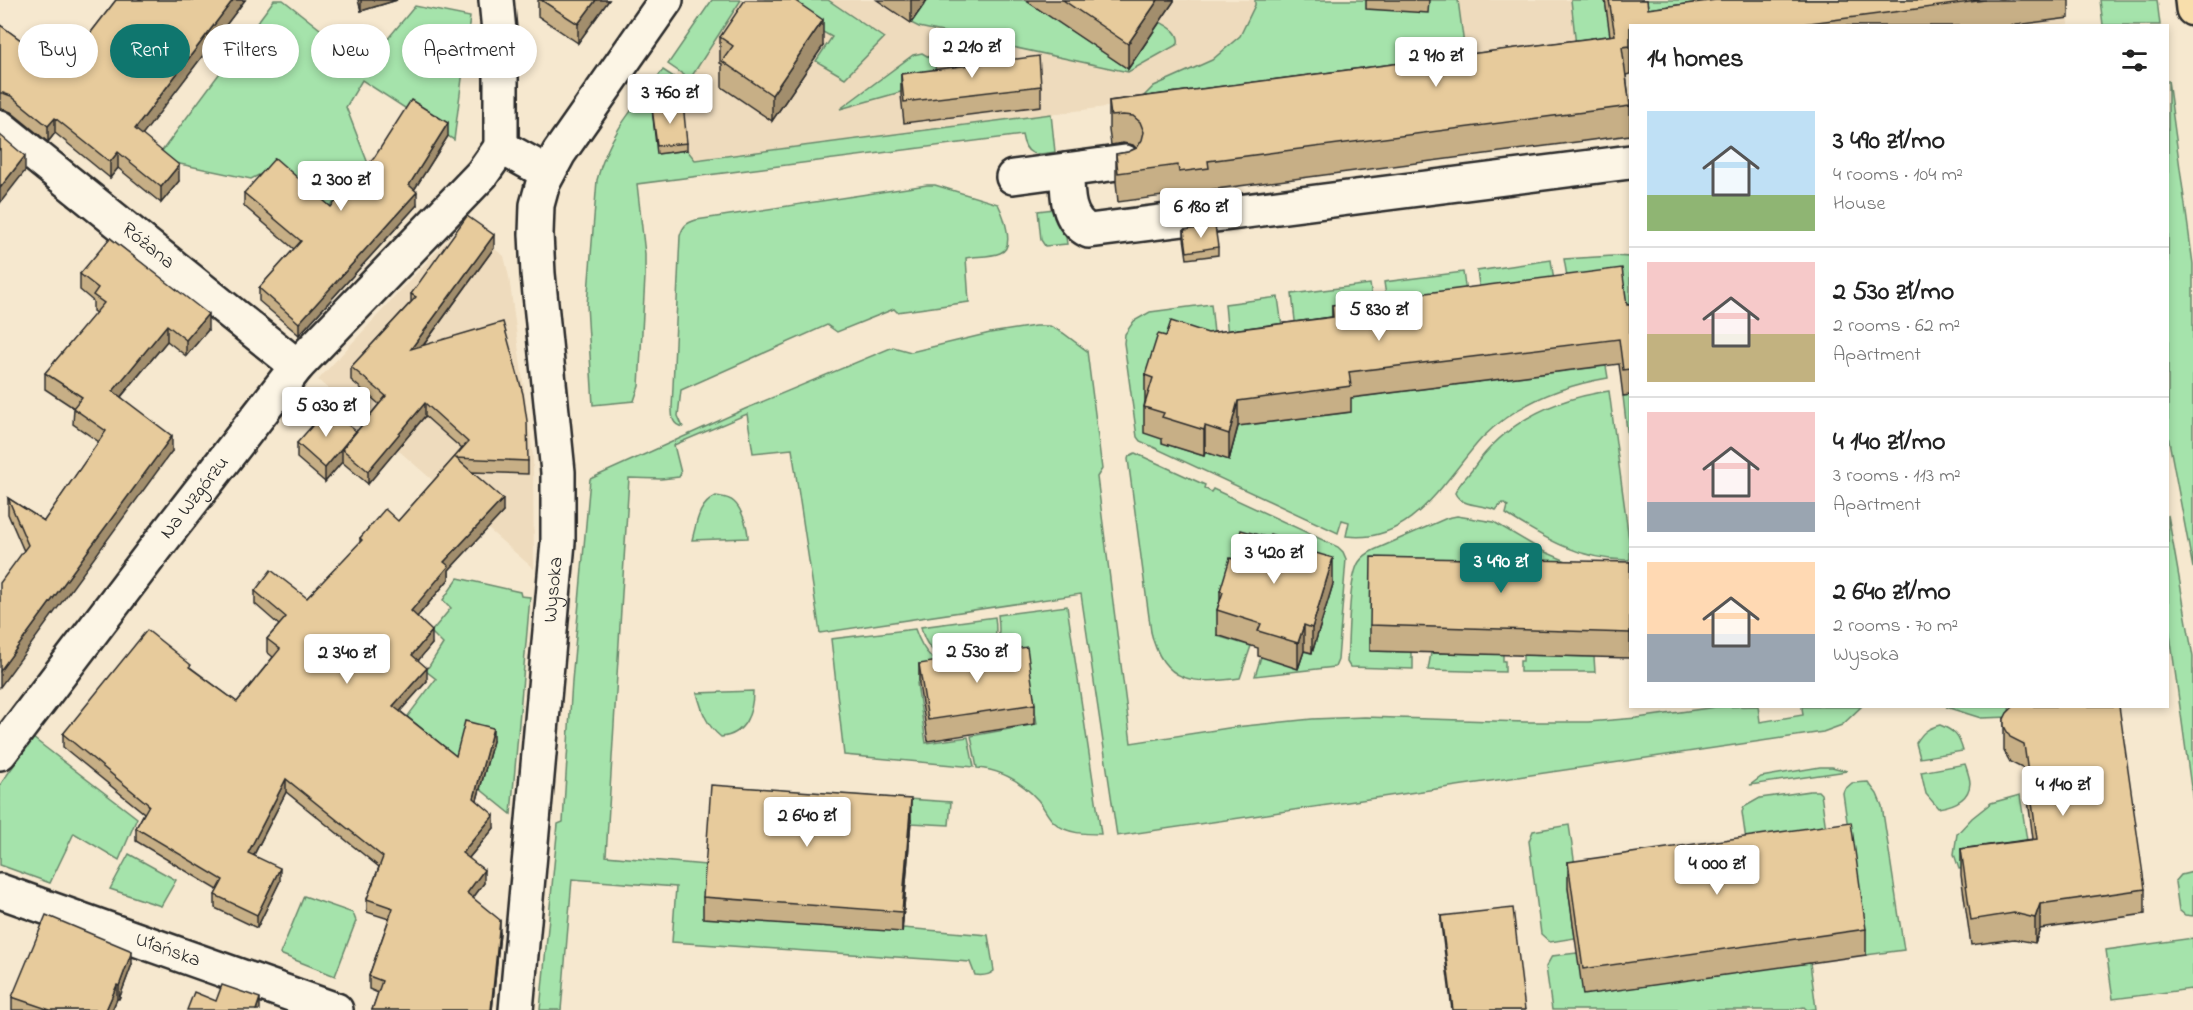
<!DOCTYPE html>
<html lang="en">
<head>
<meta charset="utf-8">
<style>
  :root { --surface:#fff; --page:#f6f6f6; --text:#222; --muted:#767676; --line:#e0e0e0; --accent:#0f766e }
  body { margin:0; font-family:"Indie Flower",sans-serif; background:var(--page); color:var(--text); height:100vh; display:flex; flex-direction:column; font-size:22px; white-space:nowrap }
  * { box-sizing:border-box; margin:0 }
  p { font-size:20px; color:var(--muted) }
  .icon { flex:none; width:33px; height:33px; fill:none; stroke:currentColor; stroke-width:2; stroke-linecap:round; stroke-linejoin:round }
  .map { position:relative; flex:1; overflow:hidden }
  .drawer { position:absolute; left:1629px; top:24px; width:540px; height:684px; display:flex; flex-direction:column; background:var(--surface); border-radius:0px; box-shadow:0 3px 9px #0003 }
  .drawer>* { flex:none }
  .banner { position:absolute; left:18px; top:24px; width:570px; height:54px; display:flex; gap:12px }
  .price { position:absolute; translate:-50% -51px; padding:0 14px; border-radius:6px; background:#fff; color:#222; font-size:20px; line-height:39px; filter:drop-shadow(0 2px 3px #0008) }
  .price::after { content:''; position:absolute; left:50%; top:36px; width:18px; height:14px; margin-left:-9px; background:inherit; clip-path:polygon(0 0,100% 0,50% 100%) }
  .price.current { background:var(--accent); color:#fff }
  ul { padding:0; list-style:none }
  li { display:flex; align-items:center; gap:18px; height:150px; padding:0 18px }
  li+li { border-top:2px solid var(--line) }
  li span { display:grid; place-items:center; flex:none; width:168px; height:120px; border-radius:0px; color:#555 }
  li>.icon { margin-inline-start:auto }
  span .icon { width:72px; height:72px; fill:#fffc; stroke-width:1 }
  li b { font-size:26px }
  h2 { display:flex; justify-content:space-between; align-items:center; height:72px; padding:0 18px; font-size:26px }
  .tag { padding:0 21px; border-radius:27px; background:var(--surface); box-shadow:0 3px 9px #0003; font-size:21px; line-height:54px }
  .tag.current { background:var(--accent); color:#fff }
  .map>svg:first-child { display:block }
  .built { fill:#eedbbd }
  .green { fill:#a5e3ab; stroke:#68876b; stroke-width:1.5 }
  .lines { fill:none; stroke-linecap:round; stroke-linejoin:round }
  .minor-casing { stroke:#2b2b2b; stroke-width:38 }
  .major-casing { stroke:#2b2b2b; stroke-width:38 }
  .minor { stroke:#fcf5e5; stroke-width:33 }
  .major { stroke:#f8deab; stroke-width:33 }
  .wall { fill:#c7af86; stroke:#2b2b2b; stroke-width:1.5 }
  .shaded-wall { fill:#a28e6d; stroke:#2b2b2b; stroke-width:1.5 }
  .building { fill:#e7cb9c; stroke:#2b2b2b; stroke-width:1.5 }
  .labels { text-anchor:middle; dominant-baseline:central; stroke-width:4.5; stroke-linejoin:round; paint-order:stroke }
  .street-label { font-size:20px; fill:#2b2b2b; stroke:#fcf5e5 }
</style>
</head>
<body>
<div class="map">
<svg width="2193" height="1010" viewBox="0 0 2193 1010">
  <rect width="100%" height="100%" fill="#f6e8cf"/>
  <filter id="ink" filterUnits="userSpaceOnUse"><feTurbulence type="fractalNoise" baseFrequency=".0167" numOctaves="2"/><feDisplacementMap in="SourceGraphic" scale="12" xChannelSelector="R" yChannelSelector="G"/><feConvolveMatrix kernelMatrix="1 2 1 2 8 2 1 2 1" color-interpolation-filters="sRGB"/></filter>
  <g filter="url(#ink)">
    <!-- built -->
    <g class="built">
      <polygon points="727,0 2067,0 2069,24 2056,26 1630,26 1630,40 613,170"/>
      <polygon points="462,224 504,256 509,277 533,456 534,569 318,380"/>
    </g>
    <!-- green -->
    <g class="green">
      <polygon points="274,0 283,0 366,65 415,6 470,17 454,140 362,80 346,107 374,179 324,209 277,166 251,179 156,159"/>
      <polygon points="712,0 741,0 690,79 668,64"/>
      <polygon points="766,0 828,0 884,38 845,78 816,61 832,37"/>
      <path d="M927 0H1025L1128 69 1160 22C1169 27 1180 32 1178 44L1128 72 919 27 911 23Z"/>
      <polygon points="1255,0 1458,0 1466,60 1138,102 1154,86 1212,60 1240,36 1255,5"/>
      <polygon points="1571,0 1605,0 1608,19 1643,0 1941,0 1630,26 1630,40 1576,46"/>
      <polygon points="2100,0 2157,0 2160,25 2103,25"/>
      <polygon points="922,53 934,60 936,71 915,88 840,109 913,55"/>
      <path d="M663 70 686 85 673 102 657 154 687 150 695 160 1051 114 1055 152C1036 155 1026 158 1022 135L637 184 645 254V277L639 386 634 401 593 405 587 305 597 180C609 133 634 107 663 70Z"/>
      <polygon points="2168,80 2193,264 2193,568 2168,436"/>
      <path d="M927 185H935L998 204C1003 214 1016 248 1000 253 990 257 977 256 966 258L969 302 897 312 894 309 837 332 827 325 681 390 678 416 683 427C672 425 672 417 672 408L680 236C683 226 686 223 696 220Z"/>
      <polygon points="1062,208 1067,244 1045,246 1041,240 1038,211"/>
      <polygon points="1613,256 1630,257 1630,312 1571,300 1564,259"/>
      <polygon points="1551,260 1557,302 1483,312 1477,271"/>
      <polygon points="1463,272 1469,313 1390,324 1384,282"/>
      <polygon points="1370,284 1376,325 1298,347 1292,294"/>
      <polygon points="1278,297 1285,349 1228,337 1225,304"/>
      <path d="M1211 304 1214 333 1153 403 1164 439 1163 443 1204 456 1205 452 1229 459 1245 403 1248 425 1350 412 1349 398 1606 366 1608 378C1560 386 1517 403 1482 438 1444 480 1412 545 1346 536L1349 522 1342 520 1338 533 1140 441 1137 437 1124 343 1125 334 1134 321 1150 312Z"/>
      <path d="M1035 326H1050L1063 333 1087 351 1102 469 1097 477 1131 743 1235 727 1312 719 1365 717 1525 722H1588L1637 718 1716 707 1758 706 1760 722 1803 715 1802 707H1861L1842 725 1823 732 1117 836 1081 594 820 633 792 449 753 453 747 414 674 445 681 473 679 477 661 479 629 478 606 856 706 865 902 932 903 928 988 935 994 971C988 976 982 976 975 975L970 962 672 942 676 887 572 879 561 1010H540L558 824 563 822 572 681 590 479 745 409 893 347 911 352 990 333Z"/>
      <path d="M1609 391 1630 547V558L1629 560C1582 561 1544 538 1506 514L1508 506 1502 503 1496 510C1482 504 1461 507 1455 493 1459 483 1466 478 1472 470 1505 422 1552 399 1609 391Z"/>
      <polygon points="1630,395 1630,456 1623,396"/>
      <path d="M1135 453 1205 485 1204 488 1211 492 1213 489 1338 547 1343 552 1346 559 1338 660 1335 667 1255 676 1261 657 1304 651 1311 653 1324 614 1217 636 1251 646 1240 678C1196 684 1163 685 1151 632L1128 459 1129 456Z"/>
      <path d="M716 496C722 497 729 497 734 502 742 509 748 528 748 538L692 540C697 522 698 505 716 496Z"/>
      <polygon points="2168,515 2193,657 2193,802 2168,620"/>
      <path d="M1457 516 1494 522 1543 551 1571 563 1370 651 1411 652V657H1413V669L1350 667 1347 662C1349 640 1348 579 1359 562 1363 556 1368 553 1374 550L1447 518Z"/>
      <polygon points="458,578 520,592 521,596 530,597 511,814 401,725 436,679 426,671 443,644 431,632 451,608 443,600"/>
      <path d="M1067 606 1101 834C1086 834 1067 834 1055 823 1048 818 1044 807 1038 800 1022 782 1001 770 977 768L971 736 1037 724 1028 666 979 663C999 648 1001 640 998 615Z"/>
      <path d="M995 617C1001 660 980 659 945 661 932 651 924 643 921 627Z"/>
      <path d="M915 629C925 658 936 662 961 676L917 683 926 743 968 737 974 767 844 755 831 639Z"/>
      <polygon points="1431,653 1503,654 1503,661 1505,661 1505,672 1428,670"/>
      <polygon points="1523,655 1594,657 1595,672 1520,672 1520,661 1523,661"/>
      <path d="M753 691C753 713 745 735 721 737 706 725 702 711 697 693Z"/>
      <polygon points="1946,707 2009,707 2010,717 1981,718"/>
      <path d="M1940 725C1955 731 1959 736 1963 751L1920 758 1916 743C1923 732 1928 728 1940 725Z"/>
      <polygon points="33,738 137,818 119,860 74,833 50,883 0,865 0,785"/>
      <path d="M1965 764C1967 770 1970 778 1970 783 1969 801 1952 806 1938 808L1926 794 1921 772Z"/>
      <polygon points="1820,767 1832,767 1847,771 1750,785 1761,777"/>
      <polygon points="1868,782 1877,794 1882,806 1904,950 1866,955 1843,793 1844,790 1852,783"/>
      <polygon points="735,787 951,802 949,825 910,823"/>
      <polygon points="1810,791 1818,791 1821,794 1829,851 1749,862 1742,812 1744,807 1760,798"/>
      <polygon points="2020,795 2030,860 1959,869 1954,854 1957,834 1972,818 1991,803"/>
      <polygon points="1569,825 1578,886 1568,888 1575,938 1550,942 1541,934 1529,841 1533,831"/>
      <polygon points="129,854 176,880 161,906 110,889"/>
      <polygon points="2193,872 2193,916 2185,915 2179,910 2175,882 2181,875"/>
      <polygon points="304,896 353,913 356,921 335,976 280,954"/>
      <polygon points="2193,938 2193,999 2191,989 2113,999 2106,950"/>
      <polygon points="1577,953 1810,963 1816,1009 1807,1010 1804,1007 1789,1010 1552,1010 1546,967 1552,956"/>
    </g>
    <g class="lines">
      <!-- minor casing -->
      <g class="minor-casing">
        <g id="minor">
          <polyline points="496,0 501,52 501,147"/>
          <path id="s1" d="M0 127 297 366"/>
          <polyline points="501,147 548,173"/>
          <path d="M1067 170C1067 193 1066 220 1089 231L1630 162"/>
          <polyline points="1013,177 1125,162"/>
          <path id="s2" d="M0 753 152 553 297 366 482 174 501 147"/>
          <path id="s3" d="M0 891 336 1010"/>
          <path id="s4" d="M516 1010 558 542V472L538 274 536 234 537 205 543 183 559 153 666 0"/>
        </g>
      </g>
      <!-- major casing -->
      <g class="major-casing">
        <polyline id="major" points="2192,0 2193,9"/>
      </g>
      <!-- minor -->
      <use href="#minor" class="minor"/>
      <!-- major -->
      <use href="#major" class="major"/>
    </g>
    <!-- wall -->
    <g class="wall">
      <polygon points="116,0 245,0 142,135 179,181 161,203 118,168 110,178 55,133 48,142 11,112 3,109 0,109 0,25 62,70"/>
      <polygon points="358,0 397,0 361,11"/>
      <polygon points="538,0 609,0 578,43 538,16"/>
      <polygon points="877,0 927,0 911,23"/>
      <polygon points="1025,0 1174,0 1174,1 1128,69"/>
      <polygon points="1366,0 1429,0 1428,13 1366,9"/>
      <polygon points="1605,0 1647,0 1648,9 1716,0 2069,0 2069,18 2009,26 1630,26 1630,74 1626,75 1630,106 1630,135 1209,190 1209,197 1179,201 1178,194 1118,202 1116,182 1116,154 1128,152 1136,148 1133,145 1123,143 1111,145 1109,130 1109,101 1610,36"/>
      <polygon points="720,37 823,46 772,121 722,87 722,64 720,63"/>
      <polygon points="901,74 1041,86 1041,106 904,123 901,95"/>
      <polygon points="652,108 687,143 687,150 657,154"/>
      <polygon points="448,136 414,190 417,205 299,335 259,301 259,288 294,249 244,206 244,193 331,207"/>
      <polygon points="1184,230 1218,247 1218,255 1187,259 1184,238"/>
      <polygon points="494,248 423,346 528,461 528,474 472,472 503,512 449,570 449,579 417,617 432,644 418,660 427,681 400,711 456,756 493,741 477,800 494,828 469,858 484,883 473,898 500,933 492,1010 372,1010 378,993 369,989 369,976 389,919 367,912 367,899 379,867 286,792 254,855 280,881 257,928 215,908 215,895 218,890 136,841 136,828 144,813 63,747 63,734 191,668 237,702 273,657 267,652 267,639 279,625 255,604 255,591 307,598 360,543 360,538 398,521 462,449 425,416 368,484 342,462 325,482 297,458 297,443 356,433 379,404 351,380 351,367 411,302 411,294"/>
      <polygon points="80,274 208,330 186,356 167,341 121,397 172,451 24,551 8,514 8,498 44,521 99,442 73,424 74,408 45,389 45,373 96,313 93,311 93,301 80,290"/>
      <polygon points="1332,305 1630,305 1630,395 1623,396 1619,364 1351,398 1351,412 1238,426 1229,460 1205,452 1204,456 1162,443 1162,439 1144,433 1144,407 1145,401 1145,375 1166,336 1208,333 1332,317"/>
      <polygon points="1303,549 1333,584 1312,653 1304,651 1298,669 1258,656 1258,648 1217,635 1217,610 1220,601 1220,591 1233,559"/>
      <polygon points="1630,562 1630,658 1370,651 1370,625"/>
      <polygon points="919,664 1035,704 1035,724 928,741 919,684"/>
      <polygon points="2004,719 2145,889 2145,914 2040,929 2035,943 2014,939 1971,945 1961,875 1961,849 2033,839 2024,769 2010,762 2004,751"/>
      <polygon points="911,820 902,932 703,918 703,897"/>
      <polygon points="1568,862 1866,929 1866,955 1583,995 1568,888"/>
      <polygon points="1441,916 1525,1010 1452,1010 1441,924"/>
      <polygon points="132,964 119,999 117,999 112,1010 12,1010 12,997"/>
    </g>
    <!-- shaded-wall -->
    <g class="shaded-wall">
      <polygon points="233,0 245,0 135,145 135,129"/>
      <polygon points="361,0 397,0 361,11"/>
      <polygon points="596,0 609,0 578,43 578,24"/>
      <polygon points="911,0 927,0 911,23"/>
      <polygon points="1158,0 1174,0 1174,1 1128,69 1128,44"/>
      <polygon points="823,20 823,46 772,121 772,95"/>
      <polygon points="55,118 55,133 48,142 48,126"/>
      <polygon points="448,123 448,136 409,198 409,185"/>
      <polygon points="118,152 118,168 110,178 110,162"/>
      <polygon points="25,156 25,171 0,203 0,188"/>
      <polygon points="179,165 179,181 161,203 161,187"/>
      <polygon points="417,192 417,205 299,335 299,323"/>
      <polygon points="494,235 494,248 411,362 411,349"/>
      <polygon points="208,314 208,330 186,356 186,340"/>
      <polygon points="167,325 167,341 113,406 113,391"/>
      <polygon points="1238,401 1238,426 1229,460 1229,434"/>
      <polygon points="425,403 425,416 368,484 368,471"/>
      <polygon points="1205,426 1205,452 1204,456 1204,430"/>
      <polygon points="356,431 356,446 342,449 342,462 325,482 325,468"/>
      <polygon points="172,436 172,451 0,687 0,671"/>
      <polygon points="503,499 503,512 449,570 449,579 411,624 411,611 444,562"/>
      <polygon points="1333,558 1333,584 1312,653 1312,628"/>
      <polygon points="1304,625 1304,651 1298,669 1298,643"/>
      <polygon points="432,631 432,644 412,668 412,655"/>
      <polygon points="427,668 427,681 393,719 393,706"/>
      <polygon points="493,728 493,741 474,811 474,798"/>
      <polygon points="286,779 286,792 248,866 248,853"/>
      <polygon points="911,799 911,820 902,932 902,912"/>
      <polygon points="494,815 494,828 462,866 462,853"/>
      <polygon points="280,868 280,881 257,928 257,915"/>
      <polygon points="484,870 484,883 467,906 467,893"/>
      <polygon points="2040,904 2040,929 2035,943 2035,918"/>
      <polygon points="500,920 500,933 492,1010 491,1010"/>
      <polygon points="132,951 132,964 119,999 119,986"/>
      <polygon points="117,985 117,999 112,1010 106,1010"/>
      <polygon points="260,998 260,1010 256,1010"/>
    </g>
    <!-- building -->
    <g class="building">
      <polygon points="116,0 233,0 135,129 179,165 161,187 118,152 110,162 55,118 48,126 11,96 3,93 0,93 0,25 62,70"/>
      <polygon points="541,0 596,0 578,24"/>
      <polygon points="745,0 794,0 823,20 772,95 722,61 733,46 720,37"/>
      <polygon points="1063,0 1158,0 1128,44"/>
      <polygon points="1609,0 1647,0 1648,9 1716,0 1985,0 1787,26 1630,26 1630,46 1622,47 1630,106 1208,161 1209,168 1179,172 1178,165 1118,173 1116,154 1128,152 1137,148 1142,140 1144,132 1140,122 1133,116 1123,115 1111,116 1109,101 1615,35"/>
      <polygon points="1039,56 1041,86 904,102 901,74"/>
      <polygon points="411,100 448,123 409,185 417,192 299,323 259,288 301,241 244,193 275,158 331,207 374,158"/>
      <polygon points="683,104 687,143 657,146 652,108"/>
      <polygon points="0,135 25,156 0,188"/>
      <polygon points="467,216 494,235 411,349 503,322 523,394 527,421 528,461 456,458 503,499 444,562 449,566 411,611 432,631 412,655 427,668 393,706 456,756 465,721 493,728 474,798 494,815 462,853 484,870 467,893 500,920 491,1010 372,1010 382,981 369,976 393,908 367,899 383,857 286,779 248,853 280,868 257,915 215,895 223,880 136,828 149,805 63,734 147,630 191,665 189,667 237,702 280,649 267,639 286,617 255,591 271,570 307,598 362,540 360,538 385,509 398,521 468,442 425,403 368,471 342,449 386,396 351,367 416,297 411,294"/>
      <polygon points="1215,226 1218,247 1187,252 1184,230"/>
      <polygon points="110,238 208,314 186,340 167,325 113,391 172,436 0,671 0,583 28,545 8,498 44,521 106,431 73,408 82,397 45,373 104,303 93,295 98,288 80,274"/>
      <polygon points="1622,268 1627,305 1630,305 1630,369 1623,370 1619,339 1349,372 1351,386 1238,401 1229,434 1205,426 1204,430 1162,417 1164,413 1144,407 1153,378 1145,375 1158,334 1166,336 1171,321 1208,333 1333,317 1332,305"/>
      <polygon points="327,409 356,431 325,468 297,443"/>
      <polygon points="1241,530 1269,538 1270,534 1303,545 1302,549 1333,558 1312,628 1304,625 1298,643 1258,631 1261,624 1217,610 1223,592 1220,591 1230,558 1233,559"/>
      <polygon points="1371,557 1630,562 1630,633 1370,625"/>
      <polygon points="1027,647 1035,704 928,720 919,664"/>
      <polygon points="2014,706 2119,706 2145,889 2040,904 2035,918 2014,913 1971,920 1961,849 2037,839 2024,744 2010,737 2004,726 2004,719 2007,713"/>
      <polygon points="711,785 911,799 902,912 703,897"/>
      <polygon points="1851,822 1866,929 1583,969 1568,862"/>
      <polygon points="1513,908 1525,1010 1453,1010 1441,916"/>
      <polygon points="46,915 132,951 119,986 117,985 106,1010 50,1010 12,997"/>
      <polygon points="222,985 260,998 256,1010 187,1010 194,992 216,1001"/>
    </g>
  </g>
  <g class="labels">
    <!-- street labels -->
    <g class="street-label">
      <text stroke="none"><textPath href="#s1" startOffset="190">Różana</textPath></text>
      <text stroke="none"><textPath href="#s2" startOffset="321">Na Wzgórzu</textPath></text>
      <text stroke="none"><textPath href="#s4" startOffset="422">Wysoka</textPath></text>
      <text stroke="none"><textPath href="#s3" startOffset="178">Ułańska</textPath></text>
    </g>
  </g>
</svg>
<b class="price" style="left:972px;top:79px">2 210 zł</b>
<b class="price" style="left:1436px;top:88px">2 910 zł</b>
<b class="price" style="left:670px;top:125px">3 760 zł</b>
<b class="price" style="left:341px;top:212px">2 300 zł</b>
<b class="price" style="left:1201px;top:239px">6 180 zł</b>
<b class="price" style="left:1379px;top:342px">5 830 zł</b>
<b class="price" style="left:326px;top:438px">5 030 zł</b>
<b class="price" style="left:1274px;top:585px">3 420 zł</b>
<b class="price current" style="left:1501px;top:594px">3 490 zł</b>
<b class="price" style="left:977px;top:684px">2 530 zł</b>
<b class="price" style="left:347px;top:685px">2 340 zł</b>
<b class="price" style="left:2063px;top:817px">4 140 zł</b>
<b class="price" style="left:807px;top:848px">2 640 zł</b>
<b class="price" style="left:1717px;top:896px">4 000 zł</b>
<div class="banner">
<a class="tag">Buy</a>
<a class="tag current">Rent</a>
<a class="tag">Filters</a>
<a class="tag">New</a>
<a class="tag">Apartment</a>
</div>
<section class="drawer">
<h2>14 homes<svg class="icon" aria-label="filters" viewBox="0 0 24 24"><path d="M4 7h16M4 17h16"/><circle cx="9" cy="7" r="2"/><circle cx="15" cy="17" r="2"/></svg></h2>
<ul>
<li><span style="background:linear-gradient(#bfe0f5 70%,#8fb573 0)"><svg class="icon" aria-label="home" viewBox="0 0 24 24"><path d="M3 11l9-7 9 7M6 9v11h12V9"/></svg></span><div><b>3 490 zł/mo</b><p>4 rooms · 104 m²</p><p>House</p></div></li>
<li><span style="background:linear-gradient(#f6c9c9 60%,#c2b280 0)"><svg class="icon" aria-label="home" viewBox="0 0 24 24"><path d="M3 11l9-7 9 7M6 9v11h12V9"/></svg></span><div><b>2 530 zł/mo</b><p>2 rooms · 62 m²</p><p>Apartment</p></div></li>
<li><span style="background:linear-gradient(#f6c9c9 75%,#9aa5b1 0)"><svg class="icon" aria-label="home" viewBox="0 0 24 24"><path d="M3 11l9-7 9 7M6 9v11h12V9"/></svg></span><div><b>4 140 zł/mo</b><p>3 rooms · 113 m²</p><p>Apartment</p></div></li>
<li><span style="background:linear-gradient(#ffd9b3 60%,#9aa5b1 0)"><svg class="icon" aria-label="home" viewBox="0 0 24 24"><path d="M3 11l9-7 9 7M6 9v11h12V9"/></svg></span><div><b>2 640 zł/mo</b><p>2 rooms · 70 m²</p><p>Wysoka</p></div></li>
</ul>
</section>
</div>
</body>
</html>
